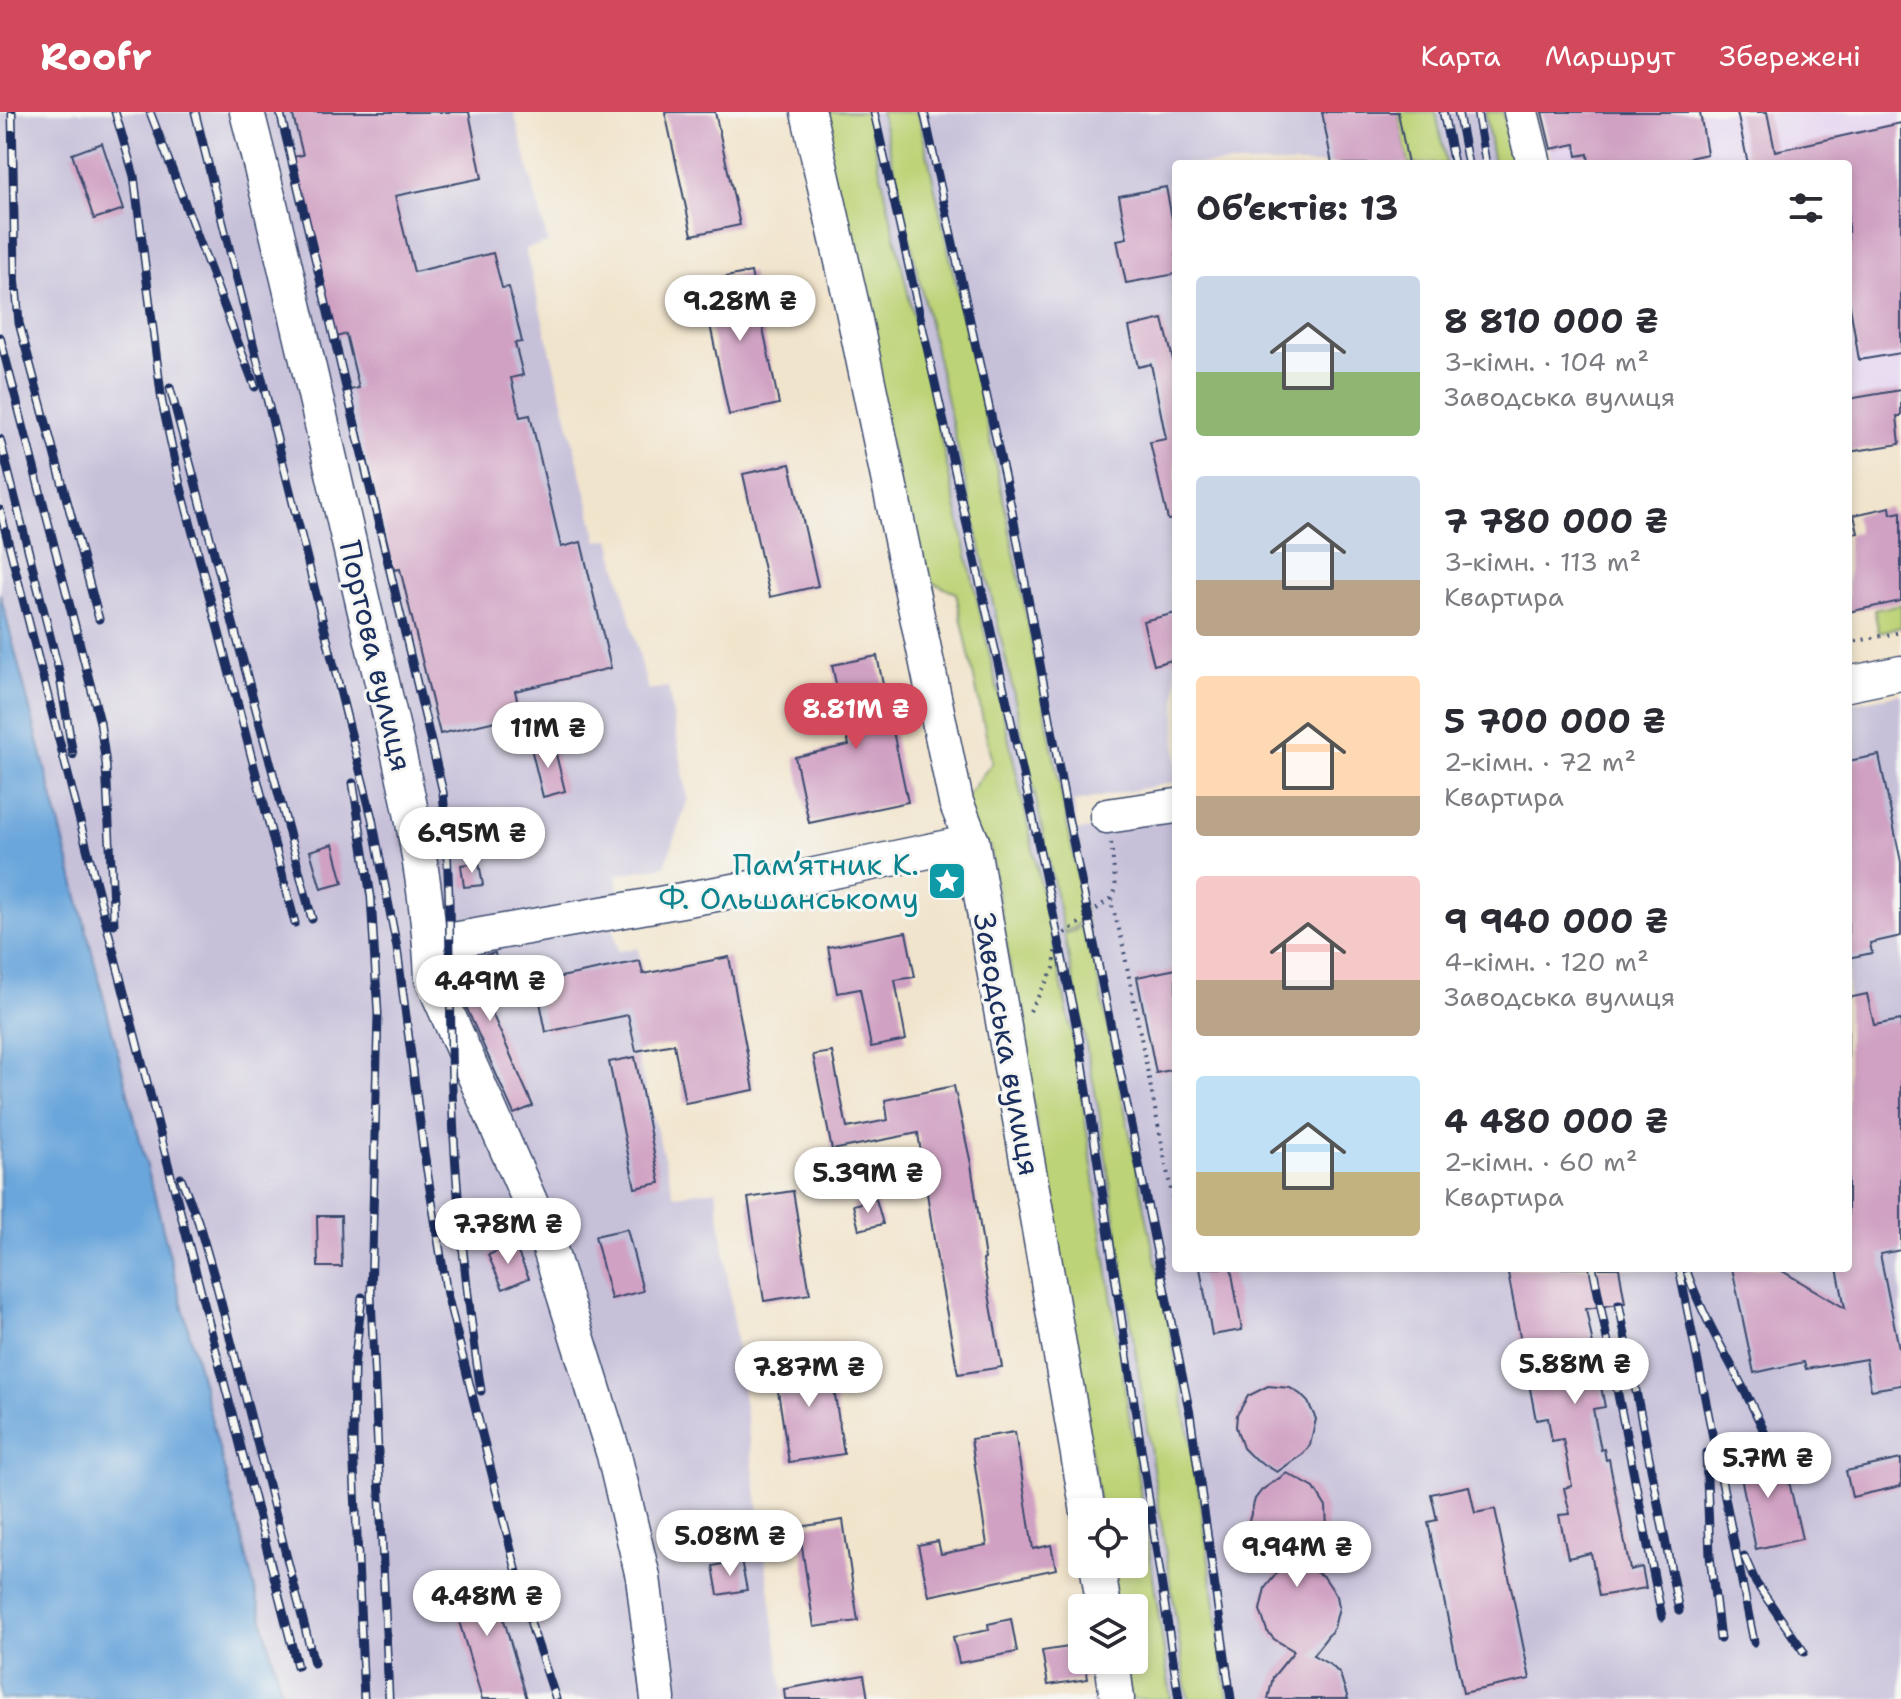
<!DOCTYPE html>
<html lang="uk">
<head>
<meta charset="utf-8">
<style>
  :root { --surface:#fff; --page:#f7f7f7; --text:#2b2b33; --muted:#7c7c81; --accent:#d1495b }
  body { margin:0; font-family:"Shantell Sans",sans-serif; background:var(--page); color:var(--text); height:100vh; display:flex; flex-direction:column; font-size:30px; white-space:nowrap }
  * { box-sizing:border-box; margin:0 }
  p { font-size:26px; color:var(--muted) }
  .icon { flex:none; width:44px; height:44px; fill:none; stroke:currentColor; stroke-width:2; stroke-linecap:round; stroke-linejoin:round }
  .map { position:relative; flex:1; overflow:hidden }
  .sheet { position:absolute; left:1172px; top:48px; width:680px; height:1112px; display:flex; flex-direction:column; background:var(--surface); border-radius:8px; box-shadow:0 4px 12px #0003 }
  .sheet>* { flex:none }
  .fabs { position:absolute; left:1068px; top:1386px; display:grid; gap:16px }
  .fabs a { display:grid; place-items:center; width:80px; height:80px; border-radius:8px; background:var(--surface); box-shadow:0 4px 12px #0003; font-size:40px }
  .price { position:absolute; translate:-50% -68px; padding:0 18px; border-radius:28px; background:#fff; color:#222; font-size:26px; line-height:52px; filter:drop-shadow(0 2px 4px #0008) }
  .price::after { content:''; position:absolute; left:50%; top:48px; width:24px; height:18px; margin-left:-12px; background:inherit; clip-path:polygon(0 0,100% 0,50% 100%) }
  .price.active { background:var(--accent); color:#fff }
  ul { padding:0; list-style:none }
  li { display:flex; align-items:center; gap:24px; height:200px; padding:0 24px }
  li span { display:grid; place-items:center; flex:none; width:224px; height:160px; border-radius:8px; color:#555 }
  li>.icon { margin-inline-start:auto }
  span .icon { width:96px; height:96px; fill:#fffc; stroke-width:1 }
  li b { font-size:34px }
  h2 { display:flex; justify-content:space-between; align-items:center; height:96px; padding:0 24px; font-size:34px }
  header { display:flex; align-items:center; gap:48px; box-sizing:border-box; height:112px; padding:0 40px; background:var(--accent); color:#fff }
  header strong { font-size:38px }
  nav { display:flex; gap:44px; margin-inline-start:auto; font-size:28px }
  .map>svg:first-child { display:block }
  .built { fill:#e4d3f1 }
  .industrial { fill:#c6c0d9 }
  .green { fill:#bdd377; stroke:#6c816a; stroke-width:2 }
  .water { fill:#6aa6db; stroke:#426a9c; stroke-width:2 }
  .building { fill:#d0a1c3 }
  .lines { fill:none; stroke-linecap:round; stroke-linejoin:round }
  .minor-casing { stroke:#3b4a6e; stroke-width:37 }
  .path { stroke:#3b4a6e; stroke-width:4; stroke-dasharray:2 6; stroke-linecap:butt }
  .minor { stroke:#fff; stroke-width:34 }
  .rail-casing { stroke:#1b2f5e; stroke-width:9 }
  .rail { stroke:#f6f6f2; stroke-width:6; stroke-dasharray:18; stroke-linecap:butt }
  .labels { text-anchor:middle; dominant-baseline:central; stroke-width:6; stroke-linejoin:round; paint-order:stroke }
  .street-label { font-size:30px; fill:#1b2f5e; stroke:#f6f6f2 }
  .culture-label { font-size:30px; fill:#0d838f; stroke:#f6f6f2; text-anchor:end }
</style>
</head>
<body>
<header>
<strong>Roofr</strong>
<nav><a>Карта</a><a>Маршрут</a><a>Збережені</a></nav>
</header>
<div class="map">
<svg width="1901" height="1587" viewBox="0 0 1901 1587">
  <rect width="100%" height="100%" fill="#f6f6f2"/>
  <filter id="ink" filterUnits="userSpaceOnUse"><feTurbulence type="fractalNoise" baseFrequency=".0125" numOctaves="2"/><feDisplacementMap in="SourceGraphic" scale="16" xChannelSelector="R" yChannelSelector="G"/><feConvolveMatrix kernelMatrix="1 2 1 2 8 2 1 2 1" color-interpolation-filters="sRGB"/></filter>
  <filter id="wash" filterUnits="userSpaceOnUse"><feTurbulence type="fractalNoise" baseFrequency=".006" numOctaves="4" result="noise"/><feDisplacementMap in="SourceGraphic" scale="32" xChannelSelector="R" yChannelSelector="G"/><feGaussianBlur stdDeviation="1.8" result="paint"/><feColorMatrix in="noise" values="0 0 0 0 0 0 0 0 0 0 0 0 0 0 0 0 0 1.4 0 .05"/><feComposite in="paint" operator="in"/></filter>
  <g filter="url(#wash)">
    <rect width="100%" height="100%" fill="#f1e4cc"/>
    <!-- built -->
    <polygon class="built" points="1540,0 1901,0 1901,304 1848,312 1848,52 1553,52"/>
    <!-- industrial -->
    <g class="industrial">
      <polygon points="0,0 514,0 548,131 525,137 598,429 610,427 648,578 668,575 688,687 665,754 616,763 620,786 608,789 618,839 638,836 651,901 646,903 652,936 636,940 674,1083 716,1078 784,1587 283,1587 0,481"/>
      <polygon points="867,0 881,0 1012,574 1086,925 1125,1163 1188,1587 1171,1587 1073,926 1026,704"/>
      <polygon points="918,0 1398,0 1408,52 1176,52 1176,670 1074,690 1076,719 1176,705 1176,1156 1848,1156 1848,592 1901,582 1901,1587 1228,1587 1200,1385 1178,1259 1006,400"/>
      <polygon points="1436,0 1485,0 1494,52 1446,52"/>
    </g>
    <!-- green -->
    <g class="green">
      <polygon points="817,0 867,0 1026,704 1073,926 1171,1587 1130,1587 1124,1548 1134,1548 1134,1496 1117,1496 1110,1452 1134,1452 1134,1400 1101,1400 990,734 975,723 965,686 992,651 956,481 918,464"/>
      <polygon points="881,0 918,0 1006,400 1085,803 1074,816 1064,820 1012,574"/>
      <polygon points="1398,0 1436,0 1446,52 1408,52"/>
      <polygon points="1485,0 1503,0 1517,52 1494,52"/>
      <polygon points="1901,492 1901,515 1879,520 1874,498"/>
      <polygon points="1086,808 1178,1259 1200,1385 1228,1587 1188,1587 1099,999 1064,822 1074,819"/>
    </g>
    <!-- water -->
    <polygon class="water" points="0,481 24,574 283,1587 0,1587"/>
    <g id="blocks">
      <!-- building -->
      <g class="building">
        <polygon points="292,0 469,0 482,66 395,84 414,160 493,141 502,176 509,175 522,230 515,231 523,263 511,266 520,305 530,303 561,435 581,430 611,556 515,579 521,603 440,622 400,457 394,458 350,278 359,276 346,222 337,225 293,45 303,43"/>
        <polygon points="665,0 715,0 740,113 692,123"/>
        <polygon points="1322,0 1398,0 1408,52 1332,52"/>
        <polygon points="1542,0 1700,0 1707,42 1662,52 1589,52 1588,42 1577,44 1575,32 1551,37"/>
        <polygon points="1737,0 1767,0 1775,39 1901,11 1901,241 1859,248 1848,182 1848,52 1748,52"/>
        <polygon points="102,31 124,97 94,107 72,42"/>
        <polygon points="1166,75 1174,117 1176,116 1176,162 1126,171 1117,128 1127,126 1119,84"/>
        <polygon points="751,160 779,292 729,303 701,170"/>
        <polygon points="1163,207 1176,260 1176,407 1168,408 1150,330 1166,327 1151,252 1138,255 1129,215"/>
        <polygon points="1901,278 1901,304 1897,304 1900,332 1848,340 1848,287"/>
        <polygon points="790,352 818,474 770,485 743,362"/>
        <polygon points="1890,395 1891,402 1901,400 1901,489 1848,500 1848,422 1858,421 1854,403"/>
        <polygon points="1176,501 1176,547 1154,553 1143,509"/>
        <polygon points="877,544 908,690 809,711 795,645 849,633 832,553"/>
        <polygon points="553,630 565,679 543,685 531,636"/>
        <polygon points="1879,643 1901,750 1901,824 1870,831 1872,841 1848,846 1848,649"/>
        <polygon points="333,732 343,771 321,777 310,739"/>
        <polygon points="479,751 483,773 464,775 461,753"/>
        <polygon points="906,820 915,865 895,868 906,928 871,935 860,877 837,881 828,835"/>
        <polygon points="495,841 502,880 484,883 533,994 514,1002 459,879 454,849"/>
        <polygon points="729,845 754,978 685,991 674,932 636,939 628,903 546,920 536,870 640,849 643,862"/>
        <polygon points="1176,857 1176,957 1156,961 1137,865"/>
        <polygon points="1867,882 1874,913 1901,908 1901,1138 1880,1142 1901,1246 1901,1273 1871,1278 1866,1247 1806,1257 1804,1250 1754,1261 1732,1156 1777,1156 1845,1196 1837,1156 1848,1156 1848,886"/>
        <polygon points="832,940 847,1016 888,1008 885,988 954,974 971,1052 985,1147 983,1148 1002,1255 958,1262 938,1154 918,1021 832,1038 813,943"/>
        <polygon points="635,945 660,1071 635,1076 609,950"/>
        <polygon points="793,1079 810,1182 764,1189 748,1086"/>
        <polygon points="876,1087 883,1112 859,1118 853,1093"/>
        <polygon points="317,1104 341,1104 342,1155 318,1155"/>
        <polygon points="627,1117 643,1179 611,1187 595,1124"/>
        <polygon points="514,1132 529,1166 503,1177 488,1143"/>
        <polygon points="1200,1156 1231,1156 1242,1218 1212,1223"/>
        <polygon points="1507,1156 1619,1156 1625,1191 1586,1197 1605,1295 1593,1297 1601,1338 1604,1337 1606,1348 1609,1347 1630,1458 1642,1455 1646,1476 1599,1484 1591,1441 1568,1446 1559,1403 1570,1402 1564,1376 1572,1374 1563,1327 1552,1329 1548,1306 1536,1308"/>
        <polygon points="829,1244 844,1342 789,1350 774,1253"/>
        <polygon points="1268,1274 1290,1276 1300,1282 1308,1290 1316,1307 1310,1333 1303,1342 1277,1360 1251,1344 1243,1336 1236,1315 1237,1303 1248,1284"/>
        <polygon points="1015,1320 1033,1437 1051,1433 1056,1457 929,1484 918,1433 938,1429 941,1442 987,1433 971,1327"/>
        <polygon points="1757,1336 1761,1352 1784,1347 1802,1427 1756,1437 1736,1341"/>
        <polygon points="1901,1347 1901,1374 1852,1385 1846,1359"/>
        <polygon points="1287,1361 1314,1376 1326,1395 1327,1417 1323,1428 1303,1453 1324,1465 1337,1484 1339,1495 1334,1516 1313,1543 1332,1554 1340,1562 1348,1587 1268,1587 1273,1565 1294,1539 1274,1527 1267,1519 1260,1498 1265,1476 1285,1451 1264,1438 1256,1430 1249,1409 1255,1387 1262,1378"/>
        <polygon points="1469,1374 1475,1401 1495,1397 1530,1567 1463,1581 1428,1410 1437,1408 1431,1382"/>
        <polygon points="843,1408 858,1509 814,1515 799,1415"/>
        <polygon points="741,1448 747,1478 718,1483 713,1454"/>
        <polygon points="490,1460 527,1587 482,1587 448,1472"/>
        <polygon points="1011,1507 1017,1540 959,1551 953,1525 989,1518 988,1512"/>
        <polygon points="1082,1533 1082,1548 1085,1548 1088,1567 1048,1573 1042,1539"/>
        <polygon points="864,1563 868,1587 785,1587 784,1577"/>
      </g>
    </g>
  </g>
  <g filter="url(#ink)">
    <use href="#blocks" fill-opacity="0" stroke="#3b4a6e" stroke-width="2"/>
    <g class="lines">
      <!-- minor casing -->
      <g class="minor-casing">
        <g id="minor">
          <path d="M247 0C289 163 325 327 363 491 392 614 427 740 432 867L547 1128 614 1343 643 1465 658 1587"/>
          <polyline points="808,0 851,189 956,690 972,730 1088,1400"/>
          <polyline points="1521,0 1534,52"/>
          <polyline points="1848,572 1901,561"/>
          <polyline points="1107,704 1176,694"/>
          <polyline points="430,832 762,774 972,730"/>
          <polyline points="1097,1452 1104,1496"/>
          <polyline points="1112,1548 1117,1587"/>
        </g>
      </g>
      <!-- path -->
      <g class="path">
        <polyline points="1848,531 1901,520"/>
        <polyline points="1111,731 1116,776 1111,791 1121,824 1176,1104"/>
        <path d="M1030 899 1054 856 1058 825C1078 815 1092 799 1111 786"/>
      </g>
      <!-- minor -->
      <use href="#minor" class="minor"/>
      <!-- rail casing -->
      <g class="rail-casing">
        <g id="rail">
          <polyline points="12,0 15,162 19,211 99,507"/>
          <polyline points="115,0 134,64 162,290 179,368 295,811"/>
          <polyline points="150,0 255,275"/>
          <polyline points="195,0 372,706 397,836 423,1034 447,1182 512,1442 533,1519 556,1587"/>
          <path d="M280 0 443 680C452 778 449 878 452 977 455 1079 466 1179 481 1279"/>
          <polyline points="874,0 1033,706 1079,926 1179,1587"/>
          <polyline points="924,0 1012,399 1067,700 1190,1302 1231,1587"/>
          <polyline points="1443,0 1454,52"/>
          <polyline points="1458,0 1468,52"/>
          <polyline points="1477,0 1486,52"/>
          <polyline points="0,225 100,610 106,653 114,812"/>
          <polyline points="170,276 312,807"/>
          <polyline points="0,327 59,559 73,643"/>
          <polyline points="0,398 297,1554"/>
          <polyline points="353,671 371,785 378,902 371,1184 389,1587"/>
          <polyline points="181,1066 198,1109 216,1171 314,1551"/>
          <polyline points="1593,1156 1662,1505"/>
          <polyline points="1679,1156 1754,1530"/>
          <path d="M1687 1160C1708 1220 1747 1274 1770 1334"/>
          <polyline points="362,1185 354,1254 353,1331 364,1587"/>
          <polyline points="1619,1192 1679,1499"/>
          <polyline points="1706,1341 1710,1444 1720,1527"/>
          <polyline points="1744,1444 1756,1471 1804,1540"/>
        </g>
      </g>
      <!-- rail -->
      <use href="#rail" class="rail"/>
    </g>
  </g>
  <!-- icons -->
  <defs>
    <g id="sight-square" transform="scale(2)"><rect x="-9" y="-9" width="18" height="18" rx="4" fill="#0f9aa8" stroke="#f6f6f2"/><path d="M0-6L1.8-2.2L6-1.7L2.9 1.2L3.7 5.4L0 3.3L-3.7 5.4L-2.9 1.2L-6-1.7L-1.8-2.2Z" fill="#fff"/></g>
  </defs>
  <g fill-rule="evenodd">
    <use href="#sight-square" x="947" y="769"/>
  </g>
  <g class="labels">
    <!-- street labels -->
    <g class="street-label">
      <text transform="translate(376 544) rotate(77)">Портова вулиця</text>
      <text transform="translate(1007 932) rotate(80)">Заводська вулиця</text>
    </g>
    <!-- culture labels -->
    <g class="culture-label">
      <text x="919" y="752">Пам’ятник К.<tspan x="919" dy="34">Ф. Ольшанському</tspan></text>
    </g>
  </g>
</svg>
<div class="fabs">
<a><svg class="icon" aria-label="locate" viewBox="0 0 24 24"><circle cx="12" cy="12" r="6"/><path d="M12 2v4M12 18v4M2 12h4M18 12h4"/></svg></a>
<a><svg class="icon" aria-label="layers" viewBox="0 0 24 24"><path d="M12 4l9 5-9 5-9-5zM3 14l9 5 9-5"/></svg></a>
</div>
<b class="price" style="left:740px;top:231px">9.28M ₴</b>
<b class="price active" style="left:856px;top:639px">8.81M ₴</b>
<b class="price" style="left:548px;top:658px">11M ₴</b>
<b class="price" style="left:472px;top:763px">6.95M ₴</b>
<b class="price" style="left:490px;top:911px">4.49M ₴</b>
<b class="price" style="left:868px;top:1103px">5.39M ₴</b>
<b class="price" style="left:508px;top:1154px">7.78M ₴</b>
<b class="price" style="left:1575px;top:1294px">5.88M ₴</b>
<b class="price" style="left:809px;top:1297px">7.87M ₴</b>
<b class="price" style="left:1768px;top:1388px">5.7M ₴</b>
<b class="price" style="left:730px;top:1466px">5.08M ₴</b>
<b class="price" style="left:1297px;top:1477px">9.94M ₴</b>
<b class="price" style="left:487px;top:1526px">4.48M ₴</b>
<section class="sheet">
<h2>Об’єктів: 13<svg class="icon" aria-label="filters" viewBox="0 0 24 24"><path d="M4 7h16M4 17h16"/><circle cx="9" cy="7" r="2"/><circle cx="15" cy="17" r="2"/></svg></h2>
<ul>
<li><span style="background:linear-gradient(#c9d6e8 60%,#8fb573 0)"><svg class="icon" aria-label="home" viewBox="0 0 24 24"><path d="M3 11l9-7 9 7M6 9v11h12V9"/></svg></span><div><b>8 810 000 ₴</b><p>3-кімн. · 104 m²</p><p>Заводська вулиця</p></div></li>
<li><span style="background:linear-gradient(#c9d6e8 65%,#b9a48a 0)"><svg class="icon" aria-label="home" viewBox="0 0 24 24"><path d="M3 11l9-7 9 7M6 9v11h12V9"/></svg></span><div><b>7 780 000 ₴</b><p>3-кімн. · 113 m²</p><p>Квартира</p></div></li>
<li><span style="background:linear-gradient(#ffd9b3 75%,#b9a48a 0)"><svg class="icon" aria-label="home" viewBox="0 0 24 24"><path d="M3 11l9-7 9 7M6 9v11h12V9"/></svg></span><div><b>5 700 000 ₴</b><p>2-кімн. · 72 m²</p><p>Квартира</p></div></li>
<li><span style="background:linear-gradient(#f6c9c9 65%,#b9a48a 0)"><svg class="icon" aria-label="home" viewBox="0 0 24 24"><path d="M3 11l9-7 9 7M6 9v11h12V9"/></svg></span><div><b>9 940 000 ₴</b><p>4-кімн. · 120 m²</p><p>Заводська вулиця</p></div></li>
<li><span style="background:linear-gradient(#bfe0f5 60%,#c2b280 0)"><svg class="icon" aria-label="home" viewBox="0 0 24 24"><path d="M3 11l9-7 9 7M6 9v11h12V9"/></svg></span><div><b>4 480 000 ₴</b><p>2-кімн. · 60 m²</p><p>Квартира</p></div></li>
</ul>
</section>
</div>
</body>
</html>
